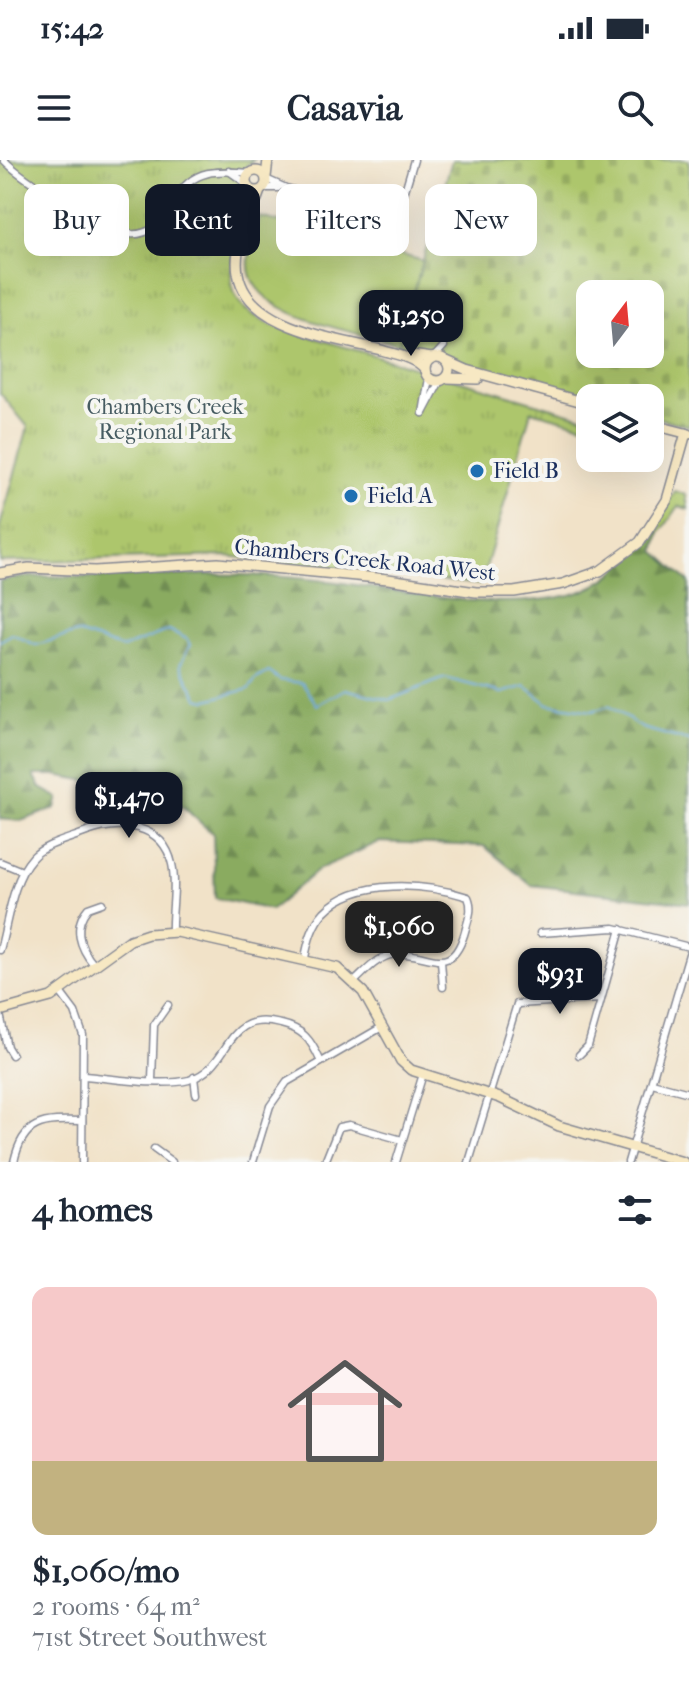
<!DOCTYPE html>
<html lang="en">
<head>
<meta charset="utf-8">
<style>
  :root { --surface:#fff; --page:#f2f2f3; --text:#1f2937; --muted:#747a83; --line:#e0e1e3; --accent:#111827 }
  body { margin:0; font-family:"IM FELL French Canon",serif; background:var(--page); color:var(--text); height:100vh; display:flex; flex-direction:column; font-size:30px; white-space:nowrap }
  * { box-sizing:border-box; margin:0 }
  p { font-size:26px; color:var(--muted) }
  .icon { flex:none; width:44px; height:44px; fill:none; stroke:currentColor; stroke-width:2; stroke-linecap:round; stroke-linejoin:round }
  .map { position:relative; height:1002px; overflow:hidden }
  .drawer { display:flex; flex-direction:column; background:var(--surface); flex:1 }
  .drawer>* { flex:none }
  .top-card { position:absolute; left:24px; top:24px; width:642px; height:72px; display:flex; gap:16px }
  .needle { width:52px; rotate:16deg }
  .controls { position:absolute; left:576px; top:120px; display:grid; gap:16px }
  .controls a { display:grid; place-items:center; width:88px; height:88px; border-radius:16px; background:var(--surface); box-shadow:0 8px 32px #0002; font-size:40px }
  .price { position:absolute; translate:-50% -68px; padding:0 18px; border-radius:16px; background:var(--accent); color:#fff; font-size:26px; line-height:52px; filter:drop-shadow(0 2px 4px #0008) }
  .price::after { content:''; position:absolute; left:50%; top:48px; width:24px; height:18px; margin-left:-12px; background:inherit; clip-path:polygon(0 0,100% 0,50% 100%) }
  .price.active { background:#222; color:#fff }
  ul { padding:0; list-style:none }
  li { display:grid; align-content:center; gap:16px; height:424px; padding:0 32px }
  li+li { border-top:2px solid var(--line) }
  li span { display:grid; place-items:center; height:248px; border-radius:16px; color:#555 }
  li>.icon { margin-inline-start:auto }
  span .icon { width:144px; height:144px; fill:#fffc; stroke-width:1 }
  li b { font-size:34px }
  h2 { display:flex; justify-content:space-between; align-items:center; height:96px; padding:0 32px; font-size:34px }
  .tag { padding:0 28px; border-radius:16px; background:var(--surface); box-shadow:0 8px 32px #0002; font-size:28px; line-height:72px }
  .tag.active { background:var(--accent); color:#fff }
  .status { display:flex; justify-content:space-between; align-items:center; height:56px; padding:0 40px; background:var(--surface); direction:ltr }
  .status svg { height:22px; fill:currentColor }
  header { display:flex; justify-content:space-between; align-items:center; height:104px; padding:0 32px; background:var(--surface); font-size:36px; font-weight:700 }
  .map>svg:first-child { display:block }
  .grass { fill:#adc66c; stroke:#647a65; stroke-width:2 }
  .forest { fill:url(#forest-firs); stroke:#526d5f; stroke-width:2 }
  .cemetery { fill:url(#cemetery-stones); stroke:#647a65; stroke-width:2; fill-rule:evenodd }
  .park { fill:url(#park-tufts); stroke:#647a65; stroke-width:2 }
  .lines { fill:none; stroke-linecap:round; stroke-linejoin:round }
  .stream { stroke:#6da9de; stroke-width:2 }
  .street-casing { stroke:#868893; stroke-width:9 }
  .secondary-casing { stroke:#868893; stroke-width:12 }
  .street { stroke:#fff; stroke-width:6 }
  .secondary { stroke:#f7e8c3; stroke-width:9 }
  .poi-dot { fill:#1f6fb2; stroke:#f6f6f2; stroke-width:3 }
  .labels { text-anchor:middle; dominant-baseline:central; stroke-width:8; stroke-linejoin:round; paint-order:stroke }
  .park-label { font-size:22px; fill:#475c62; stroke:#f6f6f2 }
  .poi-label { font-size:22px; fill:#1b2f5e; stroke:#f6f6f2; text-anchor:start }
  .street-label { font-size:22px; fill:#1b2f5e; stroke:#f6f6f2 }
</style>
</head>
<body>
<div class="status"><b>15:42</b><svg viewBox="0 0 49 12"><path d="M0 12V9h3v3zM5 12V6h3v6zM10 12V3h3v9zM15 12V0h3v12zM26 1h20v11H26zM47 4h2v5h-2z"/></svg></div>
<header><svg class="icon" aria-label="menu" viewBox="0 0 24 24"><path d="M4 6h16M4 12h16M4 18h16"/></svg>Casavia<svg class="icon" aria-label="search" viewBox="0 0 24 24"><circle cx="10" cy="10" r="6"/><path d="M15 15l6 6"/></svg></header>
<div class="map">
<svg width="689" height="1002" viewBox="0 0 689 1002">
  <defs>
    <pattern id="forest-firs" width="22" height="20" patternUnits="userSpaceOnUse" patternTransform="scale(2)"><rect width="22" height="20" fill="#8aab60"/><path d="M5 1l3.5 6h-7zM16 11l3.5 6h-7z" fill="#708c52"/></pattern>
    <pattern id="cemetery-stones" width="16" height="16" patternUnits="userSpaceOnUse" patternTransform="scale(2)"><rect width="16" height="16" fill="#adc66c"/><path d="M2 7V4a2 2 0 0 1 4 0v3zM10 15v-3a2 2 0 0 1 4 0v3z" fill="#94aa60"/></pattern>
    <pattern id="park-tufts" width="24" height="20" patternUnits="userSpaceOnUse" patternTransform="scale(2)"><rect width="24" height="20" fill="#adc66c"/><path d="M3 7l-1-3M5 7V3M7 7l1-3M15 17l-1-3M17 17v-4M19 17l1-3" fill="none" stroke="#94aa60"/></pattern>
  </defs>
  <rect width="100%" height="100%" fill="#f6f6f2"/>
  <filter id="ink" filterUnits="userSpaceOnUse"><feTurbulence type="fractalNoise" baseFrequency=".0125" numOctaves="2"/><feDisplacementMap in="SourceGraphic" scale="16" xChannelSelector="R" yChannelSelector="G"/><feConvolveMatrix kernelMatrix="1 2 1 2 8 2 1 2 1" color-interpolation-filters="sRGB"/></filter>
  <filter id="wash" filterUnits="userSpaceOnUse"><feTurbulence type="fractalNoise" baseFrequency=".006" numOctaves="4" result="noise"/><feDisplacementMap in="SourceGraphic" scale="32" xChannelSelector="R" yChannelSelector="G"/><feGaussianBlur stdDeviation="1.8" result="paint"/><feColorMatrix in="noise" values="0 0 0 0 0 0 0 0 0 0 0 0 0 0 0 0 0 1.4 0 .05"/><feComposite in="paint" operator="in"/></filter>
  <g filter="url(#wash)">
    <rect width="100%" height="100%" fill="#f1e2c8"/>
    <!-- grass -->
    <g class="grass">
      <path d="M260 57 424 101 399 184C358 172 267 160 251 117 244 99 255 74 260 57Z"/>
      <polygon points="675,331 686,335 688,349 679,346 660,373 654,368"/>
    </g>
    <!-- forest -->
    <path class="forest" d="M653 368 660 373 655 391 689 422V743L531 725 484 686 379 682 319 709 271 750 215 738 213 674 171 636 55 615H34L41 628 59 638 56 648 21 661 0 659V421C37 412 72 419 109 417 183 414 255 412 328 421 406 431 491 453 570 435 607 426 632 398 653 368Z"/>
    <!-- cemetery -->
    <path class="cemetery" d="M452 0H689V266L650 256V238L590 239 399 184ZM590 134H650V194H590Z"/>
    <!-- park -->
    <path class="park" d="M0 0H254L246 6 239 21C265 54 207 108 244 148 251 155 263 160 271 165L590 259V267L531 251 481 425 226 396 0 402V366L28 267 0 233Z"/>
    <g class="lines">
      <!-- stream -->
      <polyline class="stream" points="0,481 12,474 36,485 77,473 123,488 169,470 187,479 190,485 180,505 198,538 207,540 249,529 256,519 269,512 280,520 302,523 317,545 345,529 389,540 445,518 502,533 525,526 548,544 592,551 609,546 642,568 689,581"/>
    </g>
  </g>
  <g filter="url(#ink)">
    <g class="lines">
      <!-- street casing -->
      <g class="street-casing">
        <g id="street">
          <path d="M4 0C21 19 106 73 130 74 138 75 147 72 154 68 165 61 171 51 176 39 192 8 219 10 250 13"/>
          <polyline points="229,11 246,23"/>
          <polyline points="266,19 286,28 391,55 401,44 414,0"/>
          <polyline points="264,28 278,28"/>
          <polyline points="434,197 444,186"/>
          <polyline points="423,253 440,221"/>
          <polyline points="423,253 429,218"/>
          <polyline points="0,702 22,711"/>
          <polyline points="540,773 614,768 689,787"/>
          <path d="M0 790C8 762 12 720 32 698 44 684 70 679 87 672 119 660 163 663 172 704 177 726 171 750 172 772"/>
          <path d="M305 798C308 782 312 765 324 752 358 717 426 724 468 737 473 748 469 757 466 768 451 825 427 787 390 795 376 799 365 812 355 821"/>
          <polyline points="441,801 443,827"/>
          <path d="M94 805C80 788 72 767 88 748L102 743"/>
          <polyline points="60,832 75,852 83,875 82,1002"/>
          <polyline points="0,854 7,887 12,895"/>
          <polyline points="579,895 588,886 621,769"/>
          <path d="M83 916C111 918 163 927 189 920 234 906 222 849 281 864 303 869 311 880 320 900"/>
          <polyline points="194,917 196,934"/>
          <polyline points="152,920 154,865 168,845"/>
          <polyline points="652,923 689,933"/>
          <polyline points="154,989 172,1002"/>
          <path d="M14 1002C23 960 43 960 82 961"/>
          <polyline points="253,1002 270,946 287,922 382,867"/>
          <polyline points="325,1002 339,967 349,965 402,980"/>
          <polyline points="396,1002 423,914"/>
          <polyline points="469,1002 517,844 601,839"/>
          <polyline points="628,1002 689,794"/>
        </g>
      </g>
      <!-- secondary casing -->
      <g class="secondary-casing">
        <g id="secondary">
          <circle cx="256" cy="21" r="10"/>
          <polyline points="266,17 268,0"/>
          <path d="M249 29C251 58 233 85 238 113 247 169 336 178 381 190 397 195 414 197 425 210"/>
          <polyline points="253,50 260,31"/>
          <polyline points="411,195 432,198"/>
          <circle cx="437" cy="209" r="12"/>
          <polyline points="447,201 467,210 590,244"/>
          <polyline points="446,218 478,219"/>
          <polyline points="650,264 689,274"/>
          <polyline points="0,413 29,408 95,411 218,403 388,419 476,432 514,432 563,424 600,411 640,382 667,340 686,273"/>
          <polyline points="0,851 51,837 130,780 148,774 177,772 337,808 363,832 401,901 411,910 500,938 559,966 683,1002"/>
        </g>
      </g>
      <!-- street -->
      <use href="#street" class="street"/>
      <!-- secondary -->
      <use href="#secondary" class="secondary"/>
    </g>
  </g>
  <!-- markers -->
  <g class="poi-dot">
    <circle cx="477" cy="311" r="8"/>
    <circle cx="351" cy="336" r="8"/>
  </g>
  <g class="labels">
    <!-- park labels -->
    <g class="park-label">
      <text x="165" y="247">Chambers Creek<tspan x="165" dy="25">Regional Park</tspan></text>
    </g>
    <!-- poi labels -->
    <g class="poi-label">
      <text x="493" y="311">Field B</text>
      <text x="367" y="336">Field A</text>
    </g>
    <!-- street labels -->
    <g class="street-label">
      <text transform="translate(365 400) rotate(6)">Chambers Creek Road West</text>
    </g>
  </g>
</svg>
<div class="controls">
<a><svg class="needle" viewBox="-14 -14 28 28"><path d="M0-13l5 13h-10z" fill="#e53935"/><path d="M0 13l5-13h-10z" fill="#747a83"/></svg></a>
<a><svg class="icon" aria-label="layers" viewBox="0 0 24 24"><path d="M12 4l9 5-9 5-9-5zM3 14l9 5 9-5"/></svg></a>
</div>
<b class="price" style="left:411px;top:198px">$1,250</b>
<b class="price" style="left:129px;top:680px">$1,470</b>
<b class="price active" style="left:399px;top:809px">$1,060</b>
<b class="price" style="left:560px;top:856px">$931</b>
<div class="top-card">
<a class="tag">Buy</a>
<a class="tag active">Rent</a>
<a class="tag">Filters</a>
<a class="tag">New</a>
</div>
</div>
<section class="drawer">
<h2>4 homes<svg class="icon" aria-label="filters" viewBox="0 0 24 24"><path d="M4 7h16M4 17h16"/><circle cx="9" cy="7" r="2"/><circle cx="15" cy="17" r="2"/></svg></h2>
<ul>
<li><span style="background:linear-gradient(#f6c9c9 70%,#c2b280 0)"><svg class="icon" aria-label="home" viewBox="0 0 24 24"><path d="M3 11l9-7 9 7M6 9v11h12V9"/></svg></span><div><b>$1,060/mo</b><p>2 rooms · 64 m²</p><p>71st Street Southwest</p></div></li>
</ul>
</section>
</body>
</html>
